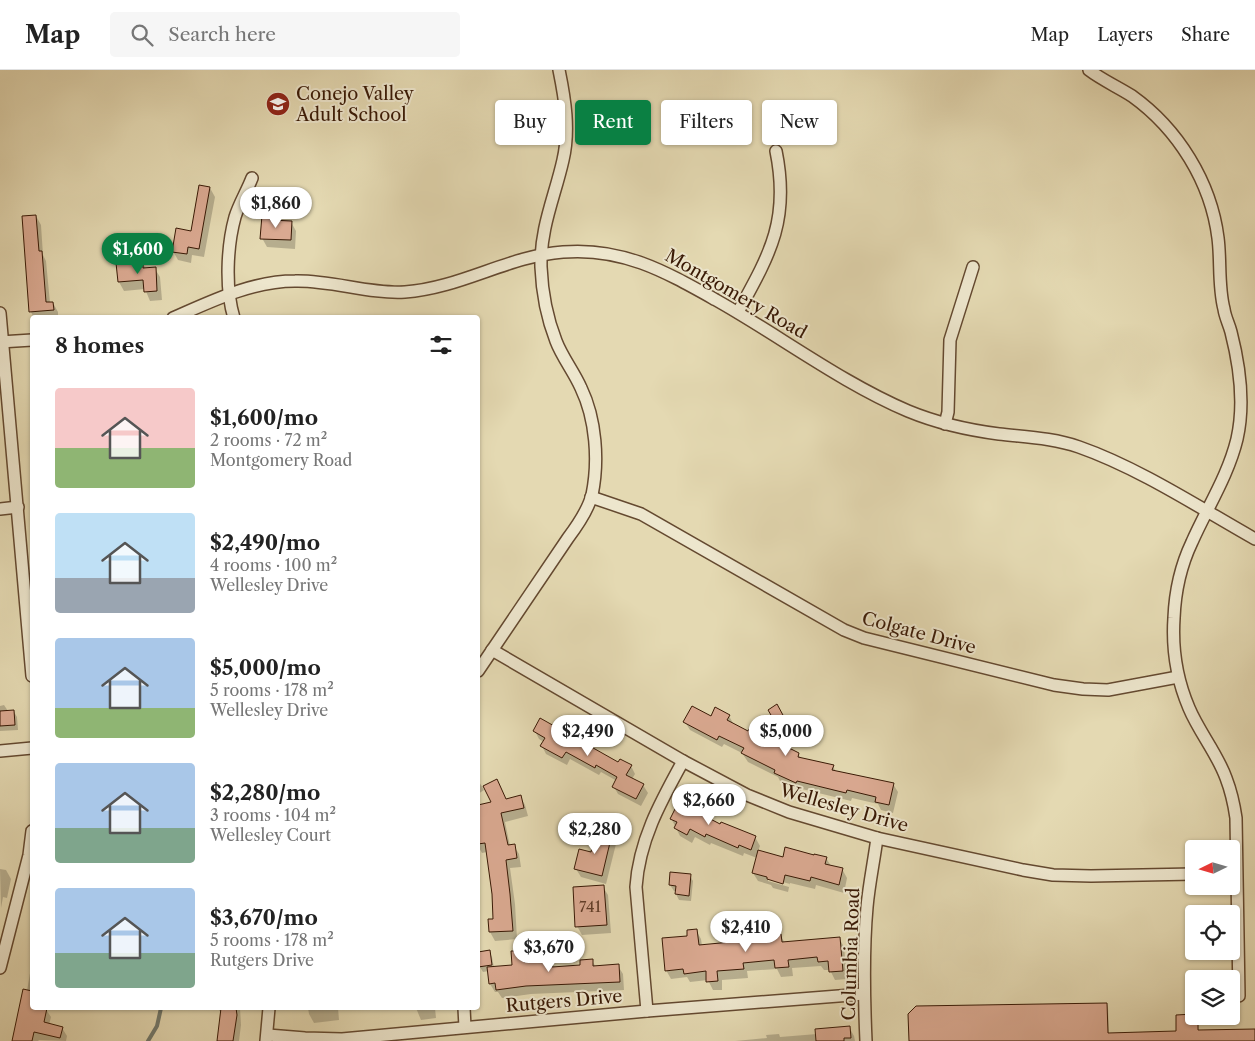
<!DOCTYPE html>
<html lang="en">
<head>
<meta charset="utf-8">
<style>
  :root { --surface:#fff; --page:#f6f6f6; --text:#222; --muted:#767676; --line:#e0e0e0; --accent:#0b8043 }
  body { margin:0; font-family:"Libre Caslon Text",serif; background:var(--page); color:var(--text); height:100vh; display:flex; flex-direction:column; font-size:19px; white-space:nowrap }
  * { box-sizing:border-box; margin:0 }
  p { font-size:16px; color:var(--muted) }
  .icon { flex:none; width:28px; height:28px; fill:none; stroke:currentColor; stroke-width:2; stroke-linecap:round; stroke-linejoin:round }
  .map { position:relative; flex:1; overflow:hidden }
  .details { position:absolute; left:30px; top:245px; width:450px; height:695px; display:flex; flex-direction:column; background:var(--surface); border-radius:5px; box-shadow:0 1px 4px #0004 }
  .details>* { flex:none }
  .guide { position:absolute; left:495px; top:30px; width:475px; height:45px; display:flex; gap:10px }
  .needle { width:32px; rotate:265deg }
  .controls { position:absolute; left:1185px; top:770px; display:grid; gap:10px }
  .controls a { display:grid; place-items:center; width:55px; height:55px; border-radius:5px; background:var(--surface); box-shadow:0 1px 4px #0004; font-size:25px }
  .price { position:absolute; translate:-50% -42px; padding:0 11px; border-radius:18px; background:#fff; color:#222; font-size:16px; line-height:32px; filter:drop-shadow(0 1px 2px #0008) }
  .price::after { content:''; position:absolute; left:50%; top:30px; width:15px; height:11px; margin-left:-8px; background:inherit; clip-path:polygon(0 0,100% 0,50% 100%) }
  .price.on { background:var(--accent); color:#fff }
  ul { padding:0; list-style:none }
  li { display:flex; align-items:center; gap:15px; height:125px; padding:0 25px }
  li span { display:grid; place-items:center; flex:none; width:140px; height:100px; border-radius:5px; color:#555 }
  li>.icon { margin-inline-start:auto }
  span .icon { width:60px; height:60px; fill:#fffc; stroke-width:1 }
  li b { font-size:21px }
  h2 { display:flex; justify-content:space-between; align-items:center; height:60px; padding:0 25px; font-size:21px }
  .tag { padding:0 18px; border-radius:5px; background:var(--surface); box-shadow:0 1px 4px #0004; font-size:18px; line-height:45px }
  .tag.on { background:var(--accent); color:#fff }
  header { display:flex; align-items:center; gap:30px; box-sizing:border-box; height:70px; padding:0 25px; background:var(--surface); border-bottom:1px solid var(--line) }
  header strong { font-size:24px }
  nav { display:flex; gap:28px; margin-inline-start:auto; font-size:18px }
  .search { width:350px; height:45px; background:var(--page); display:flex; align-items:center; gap:12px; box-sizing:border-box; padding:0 18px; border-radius:5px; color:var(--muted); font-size:19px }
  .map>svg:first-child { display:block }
  .shadow { fill:#0003; fill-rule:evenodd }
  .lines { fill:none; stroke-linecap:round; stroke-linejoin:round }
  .stream { stroke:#71796d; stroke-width:4 }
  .building { fill:#daa991; stroke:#391905 }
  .street-casing { stroke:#644930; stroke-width:14 }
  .street { stroke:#ede6cd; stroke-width:11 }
  .labels { text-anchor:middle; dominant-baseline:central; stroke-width:4; stroke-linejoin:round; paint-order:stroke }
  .number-label { font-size:15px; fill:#613d28 }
  .poi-label { font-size:18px; fill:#391905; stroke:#ede6cd; text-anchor:start }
  .street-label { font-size:18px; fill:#391905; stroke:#ede6cd }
</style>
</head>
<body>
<header>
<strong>Map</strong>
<div class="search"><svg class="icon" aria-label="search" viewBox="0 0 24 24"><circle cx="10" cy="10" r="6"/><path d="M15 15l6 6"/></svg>Search here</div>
<nav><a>Map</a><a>Layers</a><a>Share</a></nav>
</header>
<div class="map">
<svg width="1255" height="971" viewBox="0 0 1255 971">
  <rect width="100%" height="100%" fill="#e4d9b2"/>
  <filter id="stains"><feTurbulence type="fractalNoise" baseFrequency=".004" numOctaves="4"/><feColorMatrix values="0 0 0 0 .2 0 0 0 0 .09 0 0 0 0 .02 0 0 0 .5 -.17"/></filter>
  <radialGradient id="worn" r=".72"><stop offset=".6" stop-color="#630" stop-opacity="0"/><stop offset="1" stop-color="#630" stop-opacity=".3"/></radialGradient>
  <!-- shadow -->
  <g class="shadow">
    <polygon points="210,118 215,127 204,187 192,185 191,193 178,190 173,181 192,162"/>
    <polygon points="36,146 41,155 43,185 46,191 50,233 53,233 58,242 58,248 34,248 31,242 23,147"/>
    <polygon points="270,147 272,151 291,152 296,161 295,179 267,177 262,168"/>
    <polygon points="142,193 146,199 155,199 160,207 162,230 150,231 145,219 124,221 119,212"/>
    <polygon points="4,635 8,641 14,642 17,647 18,660 0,661 0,636"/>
    <polygon points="776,636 784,650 777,653 770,640"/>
    <polygon points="729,646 734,655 749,662 772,665 777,674 798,684 801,689 833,696 836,702 893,714 898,722 893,743 881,740 878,734 852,728 851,731 802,719 801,721 780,711 778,707 748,692 742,683 724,674 722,677 690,660 685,652"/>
    <polygon points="535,661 619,694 631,696 635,704 632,709 643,715 648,723 641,736 618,724 614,717 617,711 601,702 599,705 570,689 567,695 546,684 542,676 544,672 539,669"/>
    <polygon points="478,710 484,720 478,724"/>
    <polygon points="520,726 525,735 528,746 505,752 510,776 514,776 519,784 521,797 510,798 515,834 517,869 495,871 490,862 489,850 495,850 487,782 482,783 478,776 478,737"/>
    <path d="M699 738 704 748 720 756 755 767 760 776 758 781 783 788H826L831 796 842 799 847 808 844 823 816 815 815 819 790 813 788 822 773 818 771 815 758 811 753 803 757 788 744 783 743 786 711 773 710 775 695 767 692 773 680 766 671 748ZM768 808 790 814 789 817 768 811Z"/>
    <polygon points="611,765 616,774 606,814 581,807 576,799"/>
    <polygon points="0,799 6,800 11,809 7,828 3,827 1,838"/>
    <polygon points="690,806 693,811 691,831 679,830 676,824 676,821 674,821 670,815"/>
    <polygon points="603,817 608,825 611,863 582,865 577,856"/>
    <polygon points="696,860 701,869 702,876 732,874 767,861 771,866 780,865 785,873 839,868 844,877 847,909 835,910 830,900 824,900 821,896 792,898 793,906 781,907 777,899 747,901 748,908 722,910 722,920 713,920 708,910 690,912 687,907 671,909 666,900 689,867"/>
    <polygon points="489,881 492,887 494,898 514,896 522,882 528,893 551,892 555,898 582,896 592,891 596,897 618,896 623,904 624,920 531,924 502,928 498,922 495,922 490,914 489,901 483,902 480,897 478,883"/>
    <polygon points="32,891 32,938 45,938 51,947 49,955 62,958 67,966 66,971 39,970 38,971 13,971 27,921"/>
    <polygon points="1107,934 1108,937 1109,964 1178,962 1194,946 1197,946 1199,961 1255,960 1255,971 910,971"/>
    <polygon points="218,938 240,938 241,955 239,971 218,971 222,945"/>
    <polygon points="308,938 338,938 339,950 314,953 309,944"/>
    <polygon points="416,938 435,938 436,948 421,950"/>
    <polygon points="849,957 854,966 855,971 735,971 767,968 766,965 779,964 780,967 817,964"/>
  </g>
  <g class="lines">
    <!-- stream -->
    <polyline class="stream" points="148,971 157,956 161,938"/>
  </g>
  <!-- building -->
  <g class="building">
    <polygon points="199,115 210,117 199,179 188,177 187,184 172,182 176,158 191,161"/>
    <polygon points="36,145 39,181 42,181 46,232 53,232 54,240 29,242 22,146"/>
    <polygon points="262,145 270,146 270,150 292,151 291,170 260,169"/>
    <polygon points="143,192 143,198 156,197 157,221 144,222 143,210 118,212 116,193"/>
    <polygon points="777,634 784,647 775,652 768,640"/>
    <polygon points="692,636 711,646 715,637 730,645 727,650 748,661 752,654 773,664 771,669 799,683 798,687 834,695 832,700 894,713 889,735 875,732 876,727 847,720 846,723 797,711 796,713 774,703 775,700 741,683 744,678 719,666 717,670 683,652"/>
    <polygon points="14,640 15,655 0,656 0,641"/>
    <polygon points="540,648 618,692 620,689 632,695 626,705 644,714 636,729 612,717 617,707 596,695 595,698 566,682 562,688 540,676 545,668 533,661"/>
    <polygon points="497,709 506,729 521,725 524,738 501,743 508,775 515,774 517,788 506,790 510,824 513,861 489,862 488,849 493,849 492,824 485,773 478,774 478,735 491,732 483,716"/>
    <polygon points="681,727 700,737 697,742 720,754 721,752 756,766 751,780 739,775 738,778 706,764 705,767 690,759 687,765 674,758 677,752 670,749"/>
    <polygon points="596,760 612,764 602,806 574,799 579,779 591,782"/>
    <polygon points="785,777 814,785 814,784 827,787 825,794 843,798 839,815 811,807 810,811 785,805 783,814 767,809 767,807 752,803 758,780 783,787"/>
    <polygon points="670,802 691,804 689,826 675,824 676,816 669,815"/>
    <polygon points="604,815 607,855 575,857 573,817"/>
    <polygon points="697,859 699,875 731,872 730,868 750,867 749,861 768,859 769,865 781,864 782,872 840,867 843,901 829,902 828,891 818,892 817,887 788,890 789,897 775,898 774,890 743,893 744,899 717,901 718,911 706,912 706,901 684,904 683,899 665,901 662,868 687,866 687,860"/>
    <polygon points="490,880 492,895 478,897 478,882"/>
    <polygon points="511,881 523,881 524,892 552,890 552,897 580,895 580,890 593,889 593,896 619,894 620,912 526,916 496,920 495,913 489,914 487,897 512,895"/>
    <polygon points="23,919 32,921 32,938 47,938 44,952 63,957 60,968 34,962 32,971 12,971"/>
    <polygon points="1107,933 1108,963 1176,961 1176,945 1194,944 1194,946 1198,946 1198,960 1255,959 1255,971 909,971 908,944 916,936"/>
    <polygon points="221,938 236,938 237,945 233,971 217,971"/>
    <polygon points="850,956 851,968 844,968 844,971 816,971 815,959"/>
  </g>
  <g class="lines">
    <!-- street casing -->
    <g class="street-casing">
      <g id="street">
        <path d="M1089 0C1102 10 1118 17 1132 26 1178 59 1211 112 1218 168 1221 191 1218 216 1224 239 1225 247 1229 254 1231 262 1240 297 1245 334 1237 369 1228 406 1207 438 1192 472 1181 495 1175 523 1174 548 1172 578 1177 610 1189 638 1199 662 1217 683 1226 708 1231 721 1234 734 1236 748L1239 926"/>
        <path d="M738 242C770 184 790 150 776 81"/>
        <polyline points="0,243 32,606"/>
        <path d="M173 248C212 231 252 211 295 211 332 210 368 224 405 222 461 218 508 186 563 182 623 177 666 202 716 230 780 266 842 313 908 341 937 353 968 360 999 364 1025 367 1054 368 1079 377 1139 398 1200 438 1255 469"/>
        <path d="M234 248C225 219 227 176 235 147 239 134 247 121 252 108"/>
        <polyline points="0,272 32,270"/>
        <polyline points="945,354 948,342 950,270 973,197"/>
        <polyline points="591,427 641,444 844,560 864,568 1054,615 1083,619 1108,620 1178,607"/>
        <polyline points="0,439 18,437"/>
        <polyline points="492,580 683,691 747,725 789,742 877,768 1023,800 1053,805 1091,806 1194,804"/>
        <path d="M478 601 568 468C577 456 588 440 592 425 599 391 596 349 581 318 574 302 562 287 556 271 547 248 542 221 541 197 540 158 555 126 563 90 570 60 565 29 559 0"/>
        <polyline points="0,681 32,678"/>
        <polyline points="0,898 29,785 32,761"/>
        <polyline points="464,938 465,957"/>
        <path d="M647 941 636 817C639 770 661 731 683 691"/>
        <polyline points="268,965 305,968 342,969 647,941 864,924"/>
        <polyline points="266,971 269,938"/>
        <path d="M866 971C864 926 863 881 867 837 869 814 874 791 877 768"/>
      </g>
    </g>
    <!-- street -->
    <use href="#street" class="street"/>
  </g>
  <!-- icons -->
  <defs>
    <g id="school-disc" transform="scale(1.25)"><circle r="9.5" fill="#8f2418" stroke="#ede6cd"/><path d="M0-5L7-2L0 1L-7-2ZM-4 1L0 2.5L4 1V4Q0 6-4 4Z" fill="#fff"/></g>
  </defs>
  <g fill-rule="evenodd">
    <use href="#school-disc" x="278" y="34"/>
  </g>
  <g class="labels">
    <!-- number labels -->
    <g class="number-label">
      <text x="590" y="836">741</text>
    </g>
    <!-- poi labels -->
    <g class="poi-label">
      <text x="296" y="24">Conejo Valley<tspan x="296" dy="21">Adult School</tspan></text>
    </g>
    <!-- street labels -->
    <g class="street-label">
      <text transform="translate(736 224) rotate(30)">Montgomery Road</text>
      <text transform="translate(919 563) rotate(15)">Colgate Drive</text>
      <text transform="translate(844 738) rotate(16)">Wellesley Drive</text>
      <text transform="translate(851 884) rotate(-88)">Columbia Road</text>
      <text transform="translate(564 931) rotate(-5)">Rutgers Drive</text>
    </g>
  </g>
  <rect width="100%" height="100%" filter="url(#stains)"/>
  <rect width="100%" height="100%" fill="url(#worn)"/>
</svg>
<div class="controls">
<a><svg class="needle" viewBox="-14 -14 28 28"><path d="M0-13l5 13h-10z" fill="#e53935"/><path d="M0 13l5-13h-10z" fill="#767676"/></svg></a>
<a><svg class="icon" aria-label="locate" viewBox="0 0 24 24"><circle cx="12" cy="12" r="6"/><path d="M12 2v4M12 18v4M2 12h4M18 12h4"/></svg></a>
<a><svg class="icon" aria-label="layers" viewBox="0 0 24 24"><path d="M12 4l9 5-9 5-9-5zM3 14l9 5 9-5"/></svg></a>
</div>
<b class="price" style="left:276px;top:159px">$1,860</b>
<b class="price on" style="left:138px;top:205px">$1,600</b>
<b class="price" style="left:588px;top:687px">$2,490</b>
<b class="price" style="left:786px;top:687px">$5,000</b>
<b class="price" style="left:709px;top:756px">$2,660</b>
<b class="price" style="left:595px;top:785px">$2,280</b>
<b class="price" style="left:746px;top:883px">$2,410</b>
<b class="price" style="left:549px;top:903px">$3,670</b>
<div class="guide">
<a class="tag">Buy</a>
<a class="tag on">Rent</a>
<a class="tag">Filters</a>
<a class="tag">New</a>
</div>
<section class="details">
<h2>8 homes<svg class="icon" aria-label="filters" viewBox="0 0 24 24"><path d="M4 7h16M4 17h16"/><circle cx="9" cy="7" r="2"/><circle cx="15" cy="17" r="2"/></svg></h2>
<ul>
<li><span style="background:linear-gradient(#f6c9c9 60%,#8fb573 0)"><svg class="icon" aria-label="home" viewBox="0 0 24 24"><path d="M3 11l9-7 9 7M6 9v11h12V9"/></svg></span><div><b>$1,600/mo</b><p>2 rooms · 72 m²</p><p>Montgomery Road</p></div></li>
<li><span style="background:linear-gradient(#bfe0f5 65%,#9aa5b1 0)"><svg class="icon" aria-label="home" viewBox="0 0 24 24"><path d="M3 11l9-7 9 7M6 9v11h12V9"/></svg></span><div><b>$2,490/mo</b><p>4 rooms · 100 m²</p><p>Wellesley Drive</p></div></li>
<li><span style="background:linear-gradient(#a9c7e8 70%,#8fb573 0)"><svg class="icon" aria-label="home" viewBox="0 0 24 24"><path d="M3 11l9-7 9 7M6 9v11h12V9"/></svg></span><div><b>$5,000/mo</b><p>5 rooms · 178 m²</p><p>Wellesley Drive</p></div></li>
<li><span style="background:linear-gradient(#a9c7e8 65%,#7fa58c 0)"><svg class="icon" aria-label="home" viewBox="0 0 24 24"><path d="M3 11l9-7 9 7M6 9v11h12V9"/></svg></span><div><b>$2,280/mo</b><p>3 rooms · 104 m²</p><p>Wellesley Court</p></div></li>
<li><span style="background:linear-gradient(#a9c7e8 65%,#7fa58c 0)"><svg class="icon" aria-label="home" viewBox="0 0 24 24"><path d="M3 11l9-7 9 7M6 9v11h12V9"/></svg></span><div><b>$3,670/mo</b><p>5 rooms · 178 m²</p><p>Rutgers Drive</p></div></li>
</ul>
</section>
</div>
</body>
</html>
